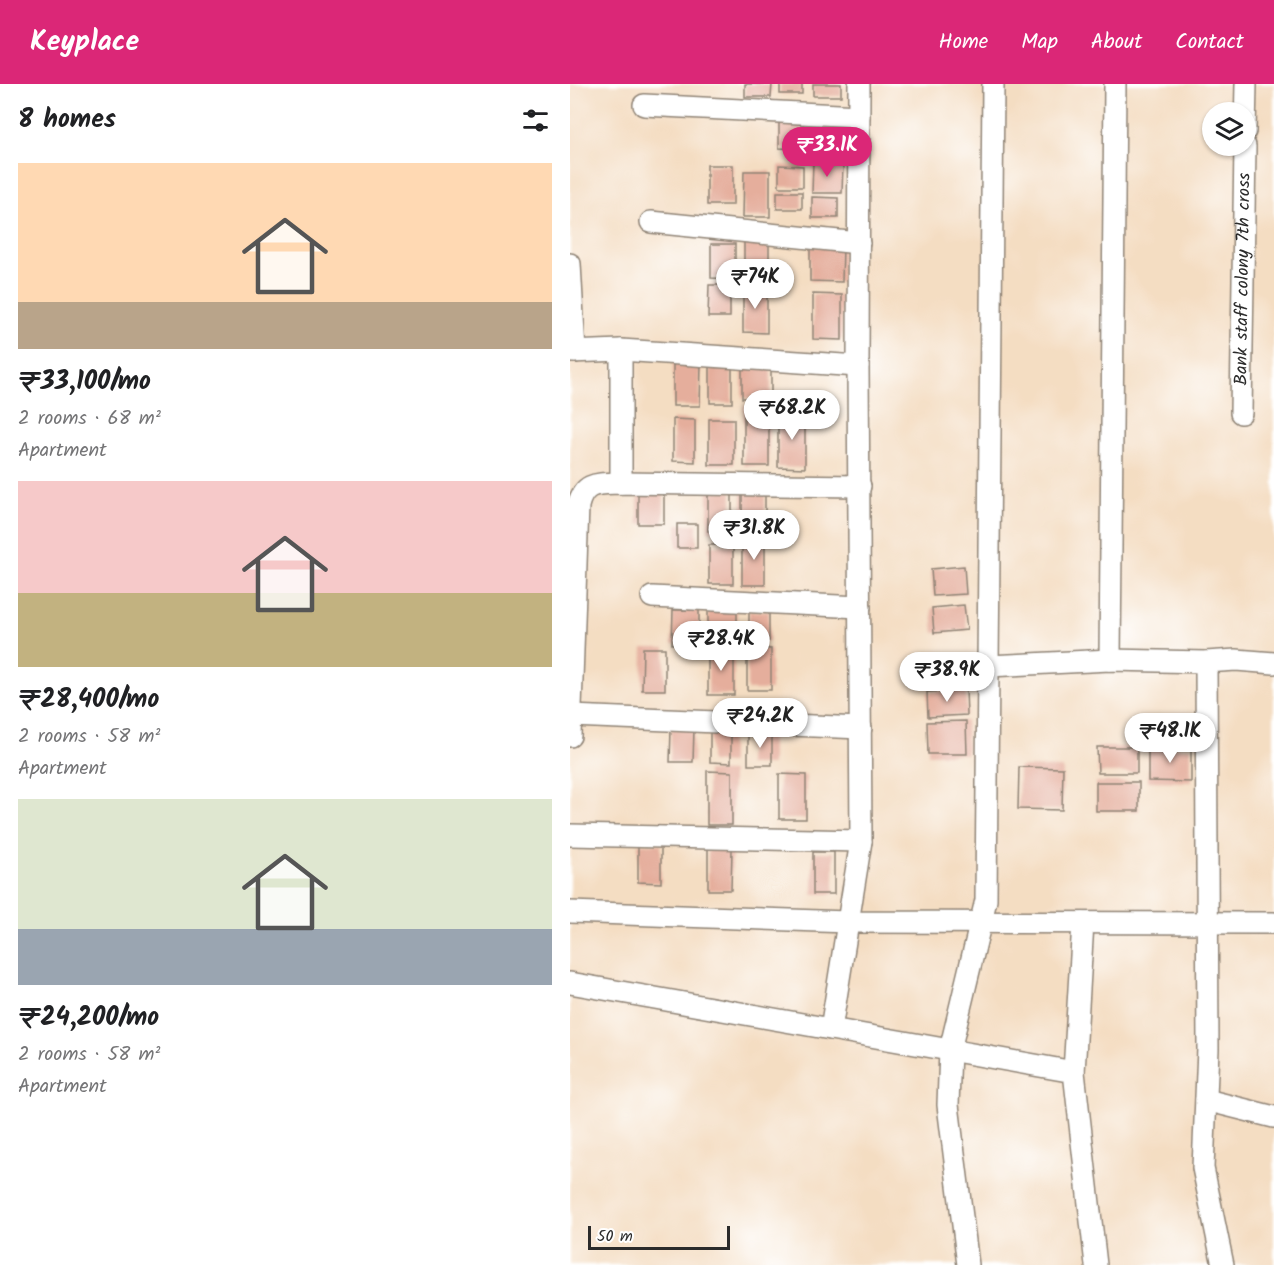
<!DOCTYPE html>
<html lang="en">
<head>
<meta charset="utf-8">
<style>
  :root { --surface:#fff; --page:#f2f2f2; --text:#202124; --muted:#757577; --accent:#db2777 }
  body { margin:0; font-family:Kalam,sans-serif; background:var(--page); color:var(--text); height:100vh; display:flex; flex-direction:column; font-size:22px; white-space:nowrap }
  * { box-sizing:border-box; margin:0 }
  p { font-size:20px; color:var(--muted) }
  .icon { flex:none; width:33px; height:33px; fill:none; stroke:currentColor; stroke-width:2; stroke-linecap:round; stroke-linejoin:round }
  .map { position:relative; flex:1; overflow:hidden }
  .details { display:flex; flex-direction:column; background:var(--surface); width:570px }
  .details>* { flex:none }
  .tools { position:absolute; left:632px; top:18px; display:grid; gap:12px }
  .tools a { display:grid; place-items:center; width:54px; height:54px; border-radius:50%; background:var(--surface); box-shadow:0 2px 4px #0004; font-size:30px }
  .scale { position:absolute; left:18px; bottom:15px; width:142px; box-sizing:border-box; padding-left:6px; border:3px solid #2b2b2b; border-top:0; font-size:16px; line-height:21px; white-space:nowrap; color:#2b2b2b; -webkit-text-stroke:4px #fff; paint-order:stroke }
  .price { position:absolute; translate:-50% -51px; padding:0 14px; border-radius:21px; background:#fff; color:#222; font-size:20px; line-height:39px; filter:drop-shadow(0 2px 3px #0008) }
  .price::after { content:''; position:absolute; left:50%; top:36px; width:18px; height:14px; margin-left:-9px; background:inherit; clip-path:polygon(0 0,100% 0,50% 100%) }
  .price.selected { background:var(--accent); color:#fff }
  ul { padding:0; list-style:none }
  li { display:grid; align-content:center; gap:12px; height:318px; padding:0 18px }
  li span { display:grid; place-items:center; height:186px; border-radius:0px; color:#555 }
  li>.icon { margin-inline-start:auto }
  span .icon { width:108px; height:108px; fill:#fffc; stroke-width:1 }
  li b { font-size:26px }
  h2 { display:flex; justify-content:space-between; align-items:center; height:72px; padding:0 18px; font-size:26px }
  header { display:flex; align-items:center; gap:36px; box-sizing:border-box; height:84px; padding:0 30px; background:var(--accent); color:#fff }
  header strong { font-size:28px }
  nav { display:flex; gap:33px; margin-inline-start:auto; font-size:21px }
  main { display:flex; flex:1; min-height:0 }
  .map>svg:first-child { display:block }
  .building { fill:#e5ae9c }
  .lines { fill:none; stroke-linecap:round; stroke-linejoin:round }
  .minor-casing { stroke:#908476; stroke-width:24 }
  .minor { stroke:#fff; stroke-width:21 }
  .labels { text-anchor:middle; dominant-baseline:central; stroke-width:5; stroke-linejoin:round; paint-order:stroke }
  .street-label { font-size:18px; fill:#2b2b2b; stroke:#fff }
</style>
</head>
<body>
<header>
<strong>Keyplace</strong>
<nav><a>Home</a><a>Map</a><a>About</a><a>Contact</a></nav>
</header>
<main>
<section class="details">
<h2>8 homes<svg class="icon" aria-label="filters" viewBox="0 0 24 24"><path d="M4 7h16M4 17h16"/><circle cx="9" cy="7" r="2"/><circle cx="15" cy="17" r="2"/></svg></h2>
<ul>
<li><span style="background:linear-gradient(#ffd9b3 75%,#b9a48a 0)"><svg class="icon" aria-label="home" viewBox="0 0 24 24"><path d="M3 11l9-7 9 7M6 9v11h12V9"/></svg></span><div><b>₹33,100/mo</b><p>2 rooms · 68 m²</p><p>Apartment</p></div></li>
<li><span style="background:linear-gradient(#f6c9c9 60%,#c2b280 0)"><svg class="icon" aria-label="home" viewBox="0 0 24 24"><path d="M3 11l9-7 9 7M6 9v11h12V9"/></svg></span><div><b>₹28,400/mo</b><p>2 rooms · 58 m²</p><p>Apartment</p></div></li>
<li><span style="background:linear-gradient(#dfe7d0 70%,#9aa5b1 0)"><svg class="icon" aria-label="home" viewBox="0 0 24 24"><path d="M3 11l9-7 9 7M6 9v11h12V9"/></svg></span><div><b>₹24,200/mo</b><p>2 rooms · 58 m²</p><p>Apartment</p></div></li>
</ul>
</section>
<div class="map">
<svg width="704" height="1181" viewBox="0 0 704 1181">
  <rect width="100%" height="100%" fill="#fff"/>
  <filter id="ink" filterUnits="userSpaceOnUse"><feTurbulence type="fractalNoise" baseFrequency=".0167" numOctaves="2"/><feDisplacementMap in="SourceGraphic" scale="12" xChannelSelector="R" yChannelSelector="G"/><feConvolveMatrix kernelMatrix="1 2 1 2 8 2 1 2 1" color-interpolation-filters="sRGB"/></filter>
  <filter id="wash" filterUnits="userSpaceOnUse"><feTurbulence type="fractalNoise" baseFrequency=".008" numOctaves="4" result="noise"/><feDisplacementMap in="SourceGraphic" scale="24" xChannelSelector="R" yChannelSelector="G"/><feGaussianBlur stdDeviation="1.35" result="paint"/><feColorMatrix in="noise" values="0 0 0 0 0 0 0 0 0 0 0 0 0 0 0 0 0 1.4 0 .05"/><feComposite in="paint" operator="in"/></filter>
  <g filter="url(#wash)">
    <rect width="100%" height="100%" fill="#f4ddc2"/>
    <g id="blocks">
      <!-- building -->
      <g class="building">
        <polygon points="175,0 202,0 201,13 175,13"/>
        <rect x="210" y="0" width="22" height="10"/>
        <rect x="243" y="0" width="28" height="12"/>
        <polygon points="209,34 233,34 233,65 209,64"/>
        <polygon points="243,78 273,79 272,109 242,109"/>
        <rect x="137" y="81" width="26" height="40"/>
        <polygon points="209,81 233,82 233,103 209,103"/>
        <polygon points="174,87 200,87 200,133 173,133"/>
        <rect x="207" y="108" width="25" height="17"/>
        <polygon points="242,113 268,114 268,134 242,134"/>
        <polygon points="174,157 199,157 199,195 174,194"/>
        <polygon points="141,160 165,160 165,195 141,194"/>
        <polygon points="240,162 273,163 272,198 240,197"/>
        <polygon points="139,201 160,201 160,233 138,233"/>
        <polygon points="173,204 197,205 197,249 173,248"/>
        <polygon points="243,210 272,211 272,256 243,255"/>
        <polygon points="103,278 131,279 130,322 103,322"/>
        <rect x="140" y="282" width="22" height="37"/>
        <polygon points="172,283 201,284 201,314 172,314"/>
        <rect x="174" y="322" width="25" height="60"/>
        <polygon points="208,331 235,331 235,384 208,383"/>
        <polygon points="103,335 125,336 125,378 103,377"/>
        <rect x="139" y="335" width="25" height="46"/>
        <rect x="68" y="403" width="26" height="37"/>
        <polygon points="138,406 162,407 162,448 138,447"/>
        <rect x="172" y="407" width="23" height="37"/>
        <rect x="107" y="440" width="20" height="24"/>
        <rect x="172" y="453" width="23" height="48"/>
        <rect x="139" y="461" width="24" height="39"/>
        <polygon points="394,482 396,510 363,512 361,485"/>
        <polygon points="394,521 397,546 364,549 362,524"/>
        <polygon points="138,522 167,523 167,552 138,551"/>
        <polygon points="103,526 129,526 129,560 102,560"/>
        <rect x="179" y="527" width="20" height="30"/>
        <polygon points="73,564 95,564 95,606 72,606"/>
        <rect x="138" y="564" width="26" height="47"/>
        <polygon points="177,564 201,565 201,606 177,606"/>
        <polygon points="397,573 398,603 358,604 357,575"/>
        <polygon points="396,606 397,631 358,633 357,608"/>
        <polygon points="396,637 397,670 358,670 357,638"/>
        <polygon points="140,644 161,644 161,679 140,678"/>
        <polygon points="101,645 124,645 123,678 100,678"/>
        <rect x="178" y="649" width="24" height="32"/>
        <polygon points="527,663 567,663 567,689 528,689"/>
        <polygon points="578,663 621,664 621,698 578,697"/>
        <polygon points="449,683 493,684 492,726 448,725"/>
        <polygon points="137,687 162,688 162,741 137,741"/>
        <polygon points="209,690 236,691 236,735 209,735"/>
        <rect x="526" y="698" width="43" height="29"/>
        <polygon points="68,760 91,760 91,799 68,798"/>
        <polygon points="138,764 162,765 161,806 138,806"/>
        <rect x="243" y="768" width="21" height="42"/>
      </g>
    </g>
  </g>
  <g filter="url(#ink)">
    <use href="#blocks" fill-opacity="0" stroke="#908476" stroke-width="1.5"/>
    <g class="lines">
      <!-- minor casing -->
      <g class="minor-casing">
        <g id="minor">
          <polyline points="74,21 289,32"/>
          <polyline points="675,47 676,0"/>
          <polyline points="81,138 289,159"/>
          <polyline points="0,180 5,268"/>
          <polyline points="0,268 51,266 288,282"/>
          <path id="s1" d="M671 329 675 62"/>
          <polyline points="51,399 51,266"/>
          <polyline points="82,513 290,523"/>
          <polyline points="540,576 545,0"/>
          <polyline points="418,582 540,576 636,578"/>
          <polyline points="1,632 291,644"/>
          <path d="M0 652 8 422C14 397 28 400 51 399L290 402"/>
          <polyline points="0,751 291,757"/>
          <polyline points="0,828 278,838 704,839"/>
          <polyline points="0,899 504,988 526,1181"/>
          <polyline points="261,945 291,757 288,282 289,0"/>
          <polyline points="504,988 513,839"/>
          <polyline points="636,1016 704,1033"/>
          <polyline points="398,1181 378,1021 380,966 416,816 423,0"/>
          <polyline points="653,1181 633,1084 638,965 636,578 666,576 704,579"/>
        </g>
      </g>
      <!-- minor -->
      <use href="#minor" class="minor"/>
    </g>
  </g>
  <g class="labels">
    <!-- street labels -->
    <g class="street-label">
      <text stroke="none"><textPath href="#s1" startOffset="134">Bank staff colony 7th cross</textPath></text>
    </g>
  </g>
</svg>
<div class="tools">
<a><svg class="icon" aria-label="layers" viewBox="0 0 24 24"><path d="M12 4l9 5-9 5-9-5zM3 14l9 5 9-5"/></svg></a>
</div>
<div class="scale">50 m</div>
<b class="price selected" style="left:257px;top:94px">₹33.1K</b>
<b class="price" style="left:185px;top:226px">₹74K</b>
<b class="price" style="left:222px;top:357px">₹68.2K</b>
<b class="price" style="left:184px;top:477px">₹31.8K</b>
<b class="price" style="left:151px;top:588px">₹28.4K</b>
<b class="price" style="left:377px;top:619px">₹38.9K</b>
<b class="price" style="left:190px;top:665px">₹24.2K</b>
<b class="price" style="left:600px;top:680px">₹48.1K</b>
</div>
</main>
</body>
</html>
